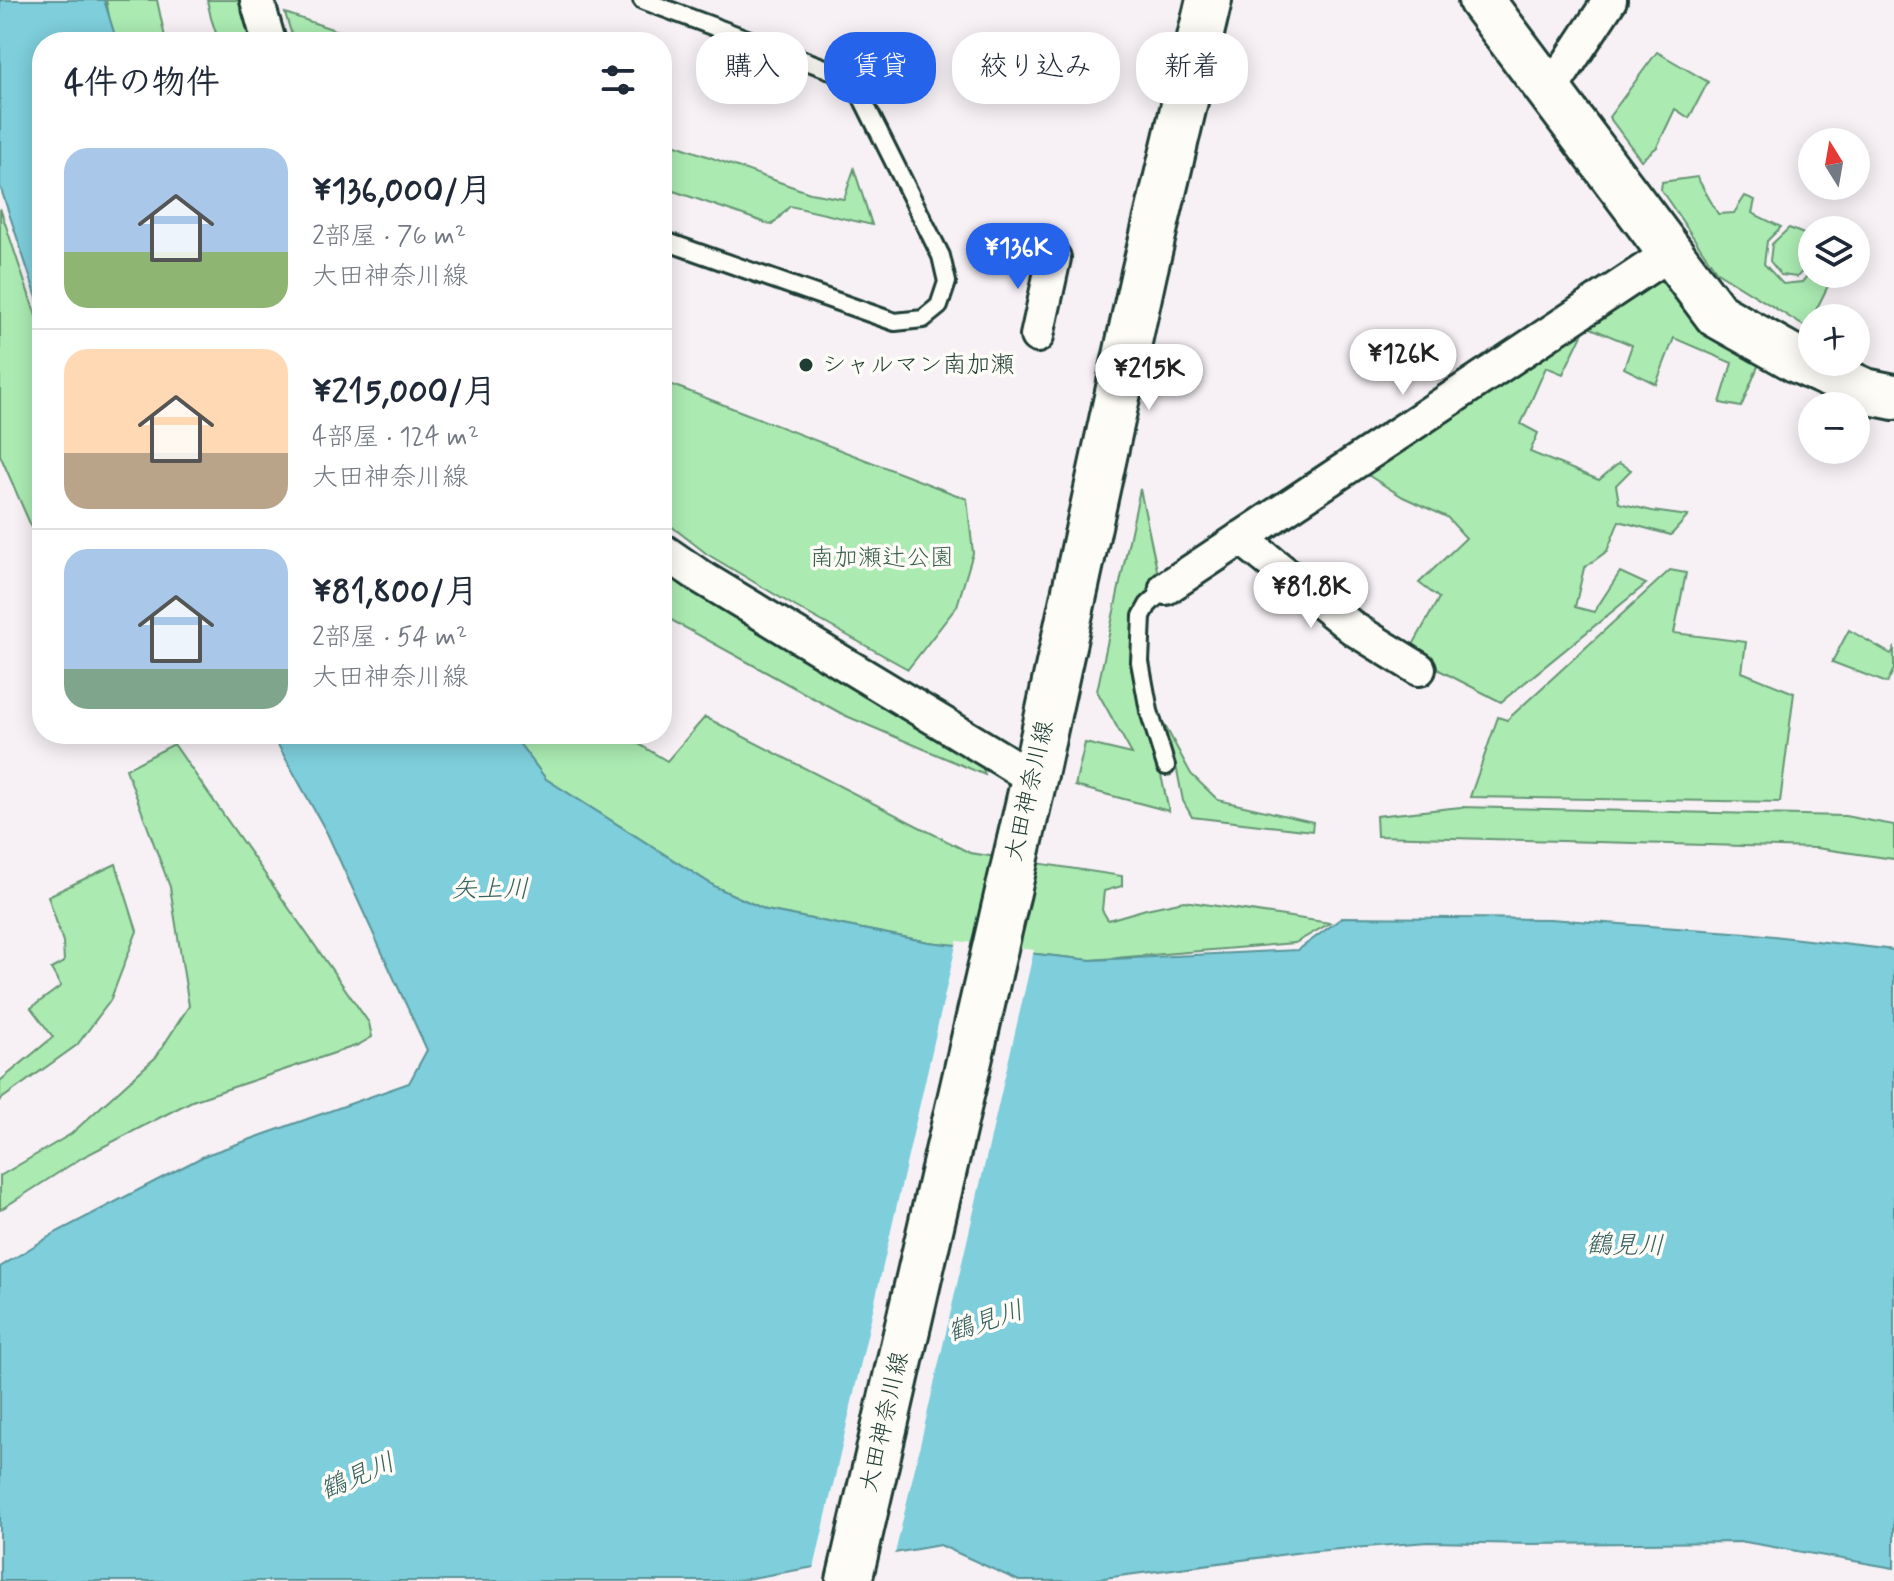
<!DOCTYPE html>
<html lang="ja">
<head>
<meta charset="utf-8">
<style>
  :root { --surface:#fff; --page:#f6f6f7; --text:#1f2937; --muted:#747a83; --line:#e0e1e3; --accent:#2563eb }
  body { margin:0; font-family:Mynerve,"Klee One",sans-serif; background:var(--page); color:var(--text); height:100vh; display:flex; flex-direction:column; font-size:30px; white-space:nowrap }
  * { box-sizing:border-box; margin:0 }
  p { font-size:26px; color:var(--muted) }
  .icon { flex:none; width:44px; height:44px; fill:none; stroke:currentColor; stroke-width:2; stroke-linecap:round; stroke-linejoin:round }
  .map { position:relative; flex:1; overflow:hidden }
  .details { position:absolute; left:32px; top:32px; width:640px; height:712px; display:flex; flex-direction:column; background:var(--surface); border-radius:32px; box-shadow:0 4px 20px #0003 }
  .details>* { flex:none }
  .top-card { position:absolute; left:696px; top:32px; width:760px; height:72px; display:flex; gap:16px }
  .needle { width:52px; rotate:349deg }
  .controls { position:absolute; left:1798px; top:128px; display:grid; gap:16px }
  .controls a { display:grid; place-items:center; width:72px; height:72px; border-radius:50%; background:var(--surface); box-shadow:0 4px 20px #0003; font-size:40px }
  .price { position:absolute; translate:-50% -68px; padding:0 18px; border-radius:28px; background:#fff; color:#222; font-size:26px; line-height:52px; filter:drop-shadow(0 2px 4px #0008) }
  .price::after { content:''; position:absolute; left:50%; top:48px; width:24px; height:18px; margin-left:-12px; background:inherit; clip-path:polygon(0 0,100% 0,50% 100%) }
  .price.current { background:var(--accent); color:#fff }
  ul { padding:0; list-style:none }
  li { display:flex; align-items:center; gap:24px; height:200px; padding:0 32px }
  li+li { border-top:2px solid var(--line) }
  li span { display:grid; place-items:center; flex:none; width:224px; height:160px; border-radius:24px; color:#555 }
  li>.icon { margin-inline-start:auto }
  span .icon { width:96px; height:96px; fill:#fffc; stroke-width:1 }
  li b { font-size:34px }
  h2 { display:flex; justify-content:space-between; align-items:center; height:96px; padding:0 32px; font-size:34px }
  .tag { padding:0 28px; border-radius:32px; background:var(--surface); box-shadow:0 4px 20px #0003; font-size:28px; line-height:72px }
  .tag.current { background:var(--accent); color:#fff }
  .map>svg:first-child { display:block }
  .green { fill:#abebb2; stroke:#659473; stroke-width:2 }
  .water { fill:#7ecedb; stroke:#589498; stroke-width:2 }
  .pier { fill:#f7f1f6 }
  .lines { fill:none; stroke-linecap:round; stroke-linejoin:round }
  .lane-casing { stroke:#1f3d34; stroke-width:22 }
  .street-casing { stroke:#1f3d34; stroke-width:38 }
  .secondary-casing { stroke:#1f3d34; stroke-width:50 }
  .lane { stroke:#fdfcf7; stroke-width:16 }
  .street { stroke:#fdfcf7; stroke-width:32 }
  .secondary { stroke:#fdfcf7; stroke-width:44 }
  .poi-dot { fill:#1f3d34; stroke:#fdfcf7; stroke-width:3 }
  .labels { text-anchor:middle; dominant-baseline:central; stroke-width:7; stroke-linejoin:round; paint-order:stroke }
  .poi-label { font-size:24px; fill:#1f3d34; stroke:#fdfcf7; text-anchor:start }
  .park-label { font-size:24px; fill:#3b604d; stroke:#fdfcf7 }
  .street-label { font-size:24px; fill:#1f3d34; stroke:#fdfcf7 }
  .water-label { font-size:26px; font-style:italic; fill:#37615e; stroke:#fdfcf7 }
</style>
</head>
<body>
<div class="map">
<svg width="1894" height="1581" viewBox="0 0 1894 1581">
  <rect width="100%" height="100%" fill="#f7f1f6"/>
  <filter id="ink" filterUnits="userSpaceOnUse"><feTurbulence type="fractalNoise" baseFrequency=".0125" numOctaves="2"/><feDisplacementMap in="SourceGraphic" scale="16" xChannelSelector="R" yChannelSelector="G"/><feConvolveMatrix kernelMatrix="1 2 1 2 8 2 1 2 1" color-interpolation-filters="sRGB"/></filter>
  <g filter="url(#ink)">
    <!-- green -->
    <g class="green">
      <polygon points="106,0 157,0 166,42 114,42"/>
      <polygon points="207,0 238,0 252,42 219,42 211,18"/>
      <polygon points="285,13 370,42 294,42"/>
      <polygon points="1657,52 1708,82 1689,118 1675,109 1657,147 1641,160 1609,117"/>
      <polygon points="662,140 810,193 844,199 854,169 872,225 790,206 772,225 662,187"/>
      <polygon points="1697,177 1718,214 1734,213 1745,196 1755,200 1752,213 1781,227 1767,241 1764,264 1783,284 1802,282 1812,270 1812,274 1834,274 1807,328 1717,272 1661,190 1662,182"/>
      <polygon points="0,208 40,328 42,352 42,551 0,455"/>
      <polygon points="1789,228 1811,237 1812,261 1797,277 1781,275 1770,261 1772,244"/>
      <polygon points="1662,269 1761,359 1741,407 1720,403 1732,363 1674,338 1656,384 1624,368 1632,345 1586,326 1563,374 1546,367 1521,424 1538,433 1530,452 1599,480 1619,463 1631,470 1616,485 1619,503 1652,511 1688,516 1671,535 1619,521 1607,551 1584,568 1575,607 1594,612 1620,572 1646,584 1501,702 1408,654 1439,598 1419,583 1466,538 1447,517 1403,497 1363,472"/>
      <polygon points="662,381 967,499 973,553 957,606 908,669 796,607 707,554 662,519"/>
      <polygon points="1140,489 1159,579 1134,610 1130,664 1140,712 1159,766 1169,811 1075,786 1085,743 1132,754 1097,691"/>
      <polygon points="1670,570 1686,573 1674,633 1746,642 1742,672 1794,693 1780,802 1470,797 1498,717 1507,720"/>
      <polygon points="662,571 712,604 981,764 985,775 844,715 662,615"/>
      <polygon points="1849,630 1891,654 1894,649 1894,669 1887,683 1832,662"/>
      <polygon points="705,717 970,853 1122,876 1122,886 1104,891 1102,910 1108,920 1146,909 1184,901 1330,923 1295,943 1091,960 928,942 766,910 716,887 546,779 512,734 622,734 667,761"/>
      <polygon points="1159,720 1162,720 1191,774 1218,800 1313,822 1312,831 1192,817 1183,801 1176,765"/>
      <polygon points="174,744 369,1023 372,1037 358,1045 192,1101 83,1157 0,1210 0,1176 71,1134 156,1057 189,1006 170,887 126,769"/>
      <polygon points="1461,807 1845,816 1894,825 1894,859 1816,848 1377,836 1376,816"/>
      <polygon points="116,864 137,931 110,1001 77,1045 0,1100 0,1081 53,1037 31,1008 61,986 51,969 64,962 63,942 48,896"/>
    </g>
    <!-- water -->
    <g class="water">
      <polygon points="0,0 104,0 117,42 42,42 42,313 0,186"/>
      <polygon points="272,734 512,734 546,779 716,887 766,910 929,942 1091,960 1298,950 1343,917 1550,919 1747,933 1894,950 1894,1568 1745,1542 1532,1544 1428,1542 1303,1552 1081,1581 1019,1581 940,1545 735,1581 0,1581 0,1267 55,1233 206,1155 409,1083 427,1050 327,833"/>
    </g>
    <!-- pier -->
    <polygon class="pier" points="957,941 1034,950 894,1558 813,1573"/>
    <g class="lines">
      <!-- lane casing -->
      <g class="lane-casing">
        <g id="lane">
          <polyline points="642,0 852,78 941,256 947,282 939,306 923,319 895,322 662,240"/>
          <polyline points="1166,766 1149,711 1140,662 1142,616 1148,605 1166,588"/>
        </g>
      </g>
      <!-- street casing -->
      <g class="street-casing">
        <g id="street">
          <polyline points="257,0 269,42"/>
          <polyline points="1550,91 1610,0"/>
          <polyline points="1037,336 1054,258"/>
          <polyline points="1241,538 1354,629 1419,669"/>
          <polyline points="662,550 701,577 1002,759 1034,779"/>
          <polyline points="1166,588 1670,253"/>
        </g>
      </g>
      <!-- secondary casing -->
      <g class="secondary-casing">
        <g id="secondary">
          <polyline points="1481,0 1717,315 1799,361 1865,391 1894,397"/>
          <polyline points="849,1581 1034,779 1144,273 1209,0"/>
        </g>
      </g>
      <!-- lane -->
      <use href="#lane" class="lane"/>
      <!-- street -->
      <use href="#street" class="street"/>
      <!-- secondary -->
      <use href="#secondary" class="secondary"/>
    </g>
  </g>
  <!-- markers -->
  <circle class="poi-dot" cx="806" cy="365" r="8"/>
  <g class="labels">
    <!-- poi labels -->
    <g class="poi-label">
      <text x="822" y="365">シャルマン南加瀬</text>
    </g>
    <!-- park labels -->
    <g class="park-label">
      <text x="882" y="558">南加瀬辻公園</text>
    </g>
    <!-- street labels -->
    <g class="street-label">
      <text transform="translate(1030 791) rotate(-77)">大田神奈川線</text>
      <text transform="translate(885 1422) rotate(-77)">大田神奈川線</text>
    </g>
    <!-- water labels -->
    <g class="water-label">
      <text x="490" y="890">矢上川</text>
      <text transform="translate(1625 1246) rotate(1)">鶴見川</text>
      <text transform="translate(986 1322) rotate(-18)">鶴見川</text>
      <text transform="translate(358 1477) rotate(-23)">鶴見川</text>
    </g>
  </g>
</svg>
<div class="controls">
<a><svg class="needle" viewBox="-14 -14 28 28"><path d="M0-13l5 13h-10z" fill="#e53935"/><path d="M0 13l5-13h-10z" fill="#747a83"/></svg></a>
<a><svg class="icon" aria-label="layers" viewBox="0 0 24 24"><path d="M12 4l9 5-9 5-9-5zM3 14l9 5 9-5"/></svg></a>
<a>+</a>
<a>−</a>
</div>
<b class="price current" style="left:1018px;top:291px">¥136K</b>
<b class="price" style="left:1403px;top:397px">¥126K</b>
<b class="price" style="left:1149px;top:412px">¥215K</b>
<b class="price" style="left:1311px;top:630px">¥81.8K</b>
<div class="top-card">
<a class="tag">購入</a>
<a class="tag current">賃貸</a>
<a class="tag">絞り込み</a>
<a class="tag">新着</a>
</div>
<section class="details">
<h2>4件の物件<svg class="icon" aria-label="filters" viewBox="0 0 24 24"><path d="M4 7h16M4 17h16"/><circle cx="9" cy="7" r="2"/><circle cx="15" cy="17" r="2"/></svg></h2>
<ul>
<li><span style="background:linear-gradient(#a9c7e8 65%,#8fb573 0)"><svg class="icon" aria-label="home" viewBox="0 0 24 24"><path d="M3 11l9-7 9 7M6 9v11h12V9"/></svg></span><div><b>¥136,000/月</b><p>2部屋 · 76 m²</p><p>大田神奈川線</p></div></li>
<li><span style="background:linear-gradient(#ffd9b3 65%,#b9a48a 0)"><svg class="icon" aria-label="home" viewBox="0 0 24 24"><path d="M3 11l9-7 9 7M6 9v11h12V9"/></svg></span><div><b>¥215,000/月</b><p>4部屋 · 124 m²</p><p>大田神奈川線</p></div></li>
<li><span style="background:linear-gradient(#a9c7e8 75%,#7fa58c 0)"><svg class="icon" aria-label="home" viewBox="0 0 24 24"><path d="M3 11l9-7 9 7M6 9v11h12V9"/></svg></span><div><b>¥81,800/月</b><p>2部屋 · 54 m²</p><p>大田神奈川線</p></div></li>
</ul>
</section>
</div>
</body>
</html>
